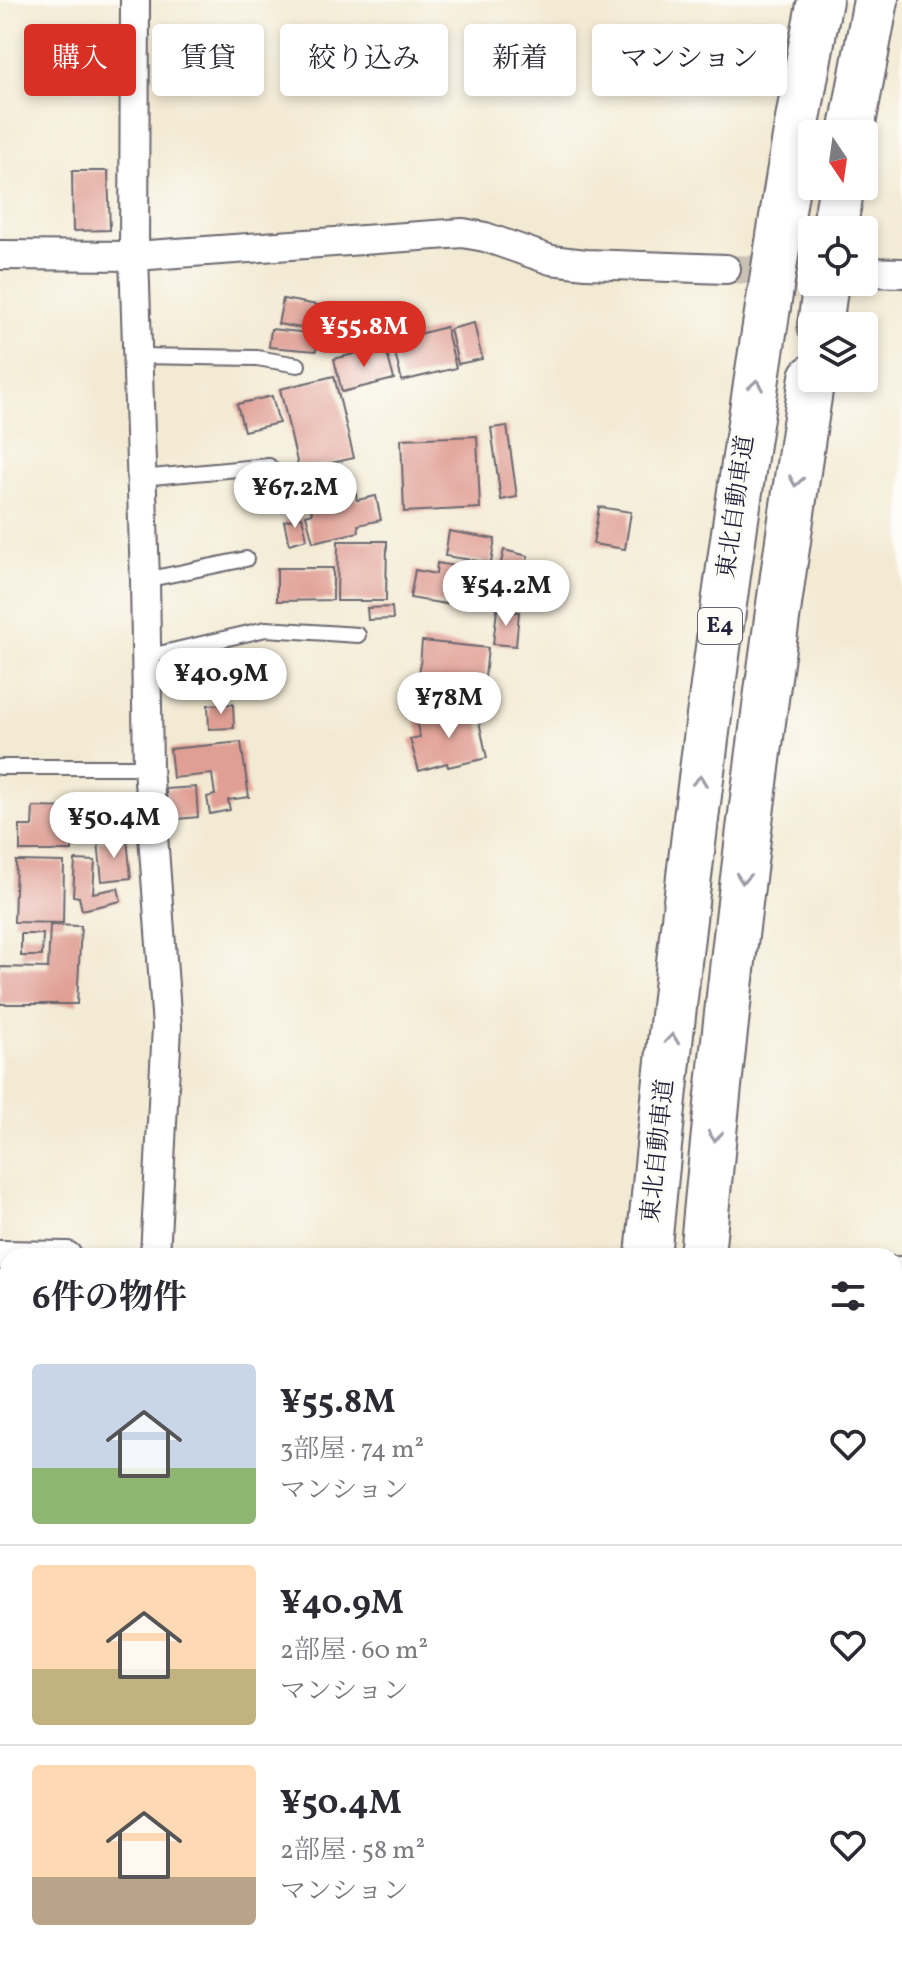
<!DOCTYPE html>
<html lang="ja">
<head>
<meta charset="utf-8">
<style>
  :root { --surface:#fff; --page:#f2f2f3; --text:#2b2b33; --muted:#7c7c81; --line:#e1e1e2; --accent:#d93025 }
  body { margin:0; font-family:Vollkorn,"Noto Serif JP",serif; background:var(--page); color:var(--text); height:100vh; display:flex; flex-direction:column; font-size:30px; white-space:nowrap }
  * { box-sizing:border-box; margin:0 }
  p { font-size:26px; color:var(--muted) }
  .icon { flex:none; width:44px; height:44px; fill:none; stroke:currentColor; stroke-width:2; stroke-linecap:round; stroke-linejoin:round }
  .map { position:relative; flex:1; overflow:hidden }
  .details { position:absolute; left:0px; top:1248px; width:902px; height:714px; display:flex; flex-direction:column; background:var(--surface); border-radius:24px 24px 0 0; box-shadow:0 4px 12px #0003 }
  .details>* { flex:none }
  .guide { position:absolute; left:24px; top:24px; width:854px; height:72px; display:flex; gap:16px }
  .needle { width:52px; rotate:167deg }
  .fabs { position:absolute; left:798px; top:120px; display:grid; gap:16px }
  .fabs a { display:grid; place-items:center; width:80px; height:80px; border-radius:8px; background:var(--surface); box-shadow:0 4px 12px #0003; font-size:40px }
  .price { position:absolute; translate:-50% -68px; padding:0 18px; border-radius:28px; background:#fff; color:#222; font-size:26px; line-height:52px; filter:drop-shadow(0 2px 4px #0008) }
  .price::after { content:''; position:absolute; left:50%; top:48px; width:24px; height:18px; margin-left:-12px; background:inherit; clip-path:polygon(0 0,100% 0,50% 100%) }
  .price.active { background:var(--accent); color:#fff }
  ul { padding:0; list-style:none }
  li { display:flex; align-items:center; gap:24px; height:200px; padding:0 32px }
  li+li { border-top:2px solid var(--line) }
  li span { display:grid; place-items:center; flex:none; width:224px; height:160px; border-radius:8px; color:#555 }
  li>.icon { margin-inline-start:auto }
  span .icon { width:96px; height:96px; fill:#fffc; stroke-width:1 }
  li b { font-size:34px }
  h2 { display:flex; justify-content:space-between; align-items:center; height:96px; padding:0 32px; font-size:34px }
  .tag { padding:0 28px; border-radius:8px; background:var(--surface); box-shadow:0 4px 12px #0003; font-size:28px; line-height:72px }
  .tag.active { background:var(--accent); color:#fff }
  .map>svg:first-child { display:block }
  .building { fill:#e09f94 }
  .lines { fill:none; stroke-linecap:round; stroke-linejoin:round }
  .minor-tunnel { stroke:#c9c2b5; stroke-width:28; stroke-dasharray:28 14; stroke-linecap:butt }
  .service-casing { stroke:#6b6870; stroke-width:18 }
  .minor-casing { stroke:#6b6870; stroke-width:32 }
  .primary-casing { stroke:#6b6870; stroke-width:48 }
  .motorway-casing { stroke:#6b6870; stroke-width:48 }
  .service { stroke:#fff; stroke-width:14 }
  .minor { stroke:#fff; stroke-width:28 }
  .primary { stroke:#fff; stroke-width:44 }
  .motorway { stroke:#fff; stroke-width:44 }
  .oneway { stroke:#9c9ca7 }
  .labels { text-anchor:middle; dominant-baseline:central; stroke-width:6; stroke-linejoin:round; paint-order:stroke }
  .shield { fill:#fdfcf7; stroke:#646373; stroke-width:2 }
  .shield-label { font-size:22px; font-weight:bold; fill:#22223b }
  .street-label { font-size:24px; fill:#22223b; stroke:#fdfcf7 }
</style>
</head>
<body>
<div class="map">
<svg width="902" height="1961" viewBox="0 0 902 1961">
  <rect width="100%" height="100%" fill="#fdfcf7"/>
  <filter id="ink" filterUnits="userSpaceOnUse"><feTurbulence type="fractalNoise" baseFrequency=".0125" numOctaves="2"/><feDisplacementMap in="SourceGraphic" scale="16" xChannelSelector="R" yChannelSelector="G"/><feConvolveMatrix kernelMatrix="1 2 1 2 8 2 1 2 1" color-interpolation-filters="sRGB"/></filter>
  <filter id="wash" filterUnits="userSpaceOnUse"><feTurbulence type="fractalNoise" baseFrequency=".006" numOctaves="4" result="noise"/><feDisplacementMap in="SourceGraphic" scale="32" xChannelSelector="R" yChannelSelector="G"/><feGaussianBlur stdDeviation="1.8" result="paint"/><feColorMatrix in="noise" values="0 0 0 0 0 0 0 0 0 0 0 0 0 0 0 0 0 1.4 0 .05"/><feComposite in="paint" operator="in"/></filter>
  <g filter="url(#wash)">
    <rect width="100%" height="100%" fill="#f3ead3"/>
    <g id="blocks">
      <!-- building -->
      <g class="building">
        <polygon points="72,171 108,171 110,230 73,231"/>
        <polygon points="283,299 323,306 318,331 278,324"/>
        <polygon points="474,323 482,359 458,364 450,329"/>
        <polygon points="446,327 456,368 402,381 392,341"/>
        <polygon points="271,329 318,334 316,351 269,347"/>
        <polygon points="385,346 394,379 342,392 334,359"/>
        <polygon points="334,376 354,458 299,470 280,389"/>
        <polygon points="272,396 279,423 244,431 237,404"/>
        <polygon points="507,426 517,497 501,500 491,428"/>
        <polygon points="477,436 480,508 404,512 401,439"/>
        <polygon points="355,489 357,500 376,496 381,520 358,525 359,532 313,542 306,515 312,513 309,500"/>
        <polygon points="599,507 631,512 625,549 593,544"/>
        <polygon points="302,517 307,539 289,544 284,521"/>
        <polygon points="449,531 495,539 491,563 445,556"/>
        <polygon points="338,541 387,541 386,601 337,601"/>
        <polygon points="504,550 528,556 518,594 495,588"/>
        <polygon points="437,563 484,571 481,592 449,587 446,604 410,598 415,570 436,574"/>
        <polygon points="277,568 333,568 333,600 277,601"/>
        <polygon points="392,607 393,619 368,620 367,608"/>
        <polygon points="497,610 519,612 516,646 493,644"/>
        <polygon points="422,641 488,648 483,697 418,691"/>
        <polygon points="233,704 234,728 209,729 208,705"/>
        <polygon points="476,708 487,758 448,767 447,763 419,771 410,739 420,737 416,721"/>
        <polygon points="241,742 249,797 228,800 230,810 210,814 207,797 215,795 212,774 173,778 170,749"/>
        <polygon points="196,787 198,817 168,820 166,789"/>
        <polygon points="126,803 128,820 104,822 103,805"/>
        <polygon points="33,807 73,808 72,851 20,851 20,826 32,826"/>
        <polygon points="127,839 131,878 102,881 98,842"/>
        <polygon points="75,860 95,861 93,893 118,888 121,901 82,910 79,897 73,896"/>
        <polygon points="16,861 64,862 63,923 14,922"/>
        <polygon points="50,925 81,926 77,1004 0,1004 0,967 48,968"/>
        <polygon points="21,934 43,934 42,956 21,956"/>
        <polygon points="0,1775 8,1775 8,1810 0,1811"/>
      </g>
    </g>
  </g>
  <g filter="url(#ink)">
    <use href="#blocks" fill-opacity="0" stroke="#6b6870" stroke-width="2"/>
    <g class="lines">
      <!-- minor-tunnel -->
      <polyline class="minor-tunnel" points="726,269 812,271"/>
      <!-- service casing -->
      <g class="service-casing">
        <g id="service">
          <polyline points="138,356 257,358 298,365"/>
          <polyline points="141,478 269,466"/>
          <polyline points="145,580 246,559"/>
          <polyline points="146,657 266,629 358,635"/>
          <polyline points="0,767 148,767"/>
        </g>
      </g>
      <!-- minor casing -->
      <g class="minor-casing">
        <g id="minor">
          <polyline points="135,0 134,256 145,580 148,767 167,1027 155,1256"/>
          <polyline points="0,255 134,256 463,233 485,237 551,260 586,264 726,269"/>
          <polyline points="865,272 902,273"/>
          <polyline points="0,1255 67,1256"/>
          <polyline points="894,1271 902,1271"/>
          <polyline points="361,1954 369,1961"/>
        </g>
      </g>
      <!-- primary casing -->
      <g class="primary-casing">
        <g id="primary">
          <polyline points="0,1673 8,1672"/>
          <polyline points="894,1719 902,1721"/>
        </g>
      </g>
      <!-- motorway casing -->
      <g class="motorway-casing">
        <g id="motorway">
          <polyline points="851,134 876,0"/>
          <polyline points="834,230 842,186"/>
          <polyline points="820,326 826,282"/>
          <path d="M648 1256C677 958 713 660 759 365 778 243 796 121 820 0"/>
          <path d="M702 1256C729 962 768 669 812 377"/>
          <polyline points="580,1961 581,1954"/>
          <polyline points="636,1961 636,1954"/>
        </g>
      </g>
      <!-- service -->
      <use href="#service" class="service"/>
      <!-- minor -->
      <use href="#minor" class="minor"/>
      <!-- primary -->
      <use href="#primary" class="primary"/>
      <!-- motorway -->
      <use href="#motorway" class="motorway"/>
    </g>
    <!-- one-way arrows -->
    <defs><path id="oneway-chevron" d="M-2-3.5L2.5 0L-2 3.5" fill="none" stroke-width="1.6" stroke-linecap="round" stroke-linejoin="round" transform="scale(2)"/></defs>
    <g class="oneway">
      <use href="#oneway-chevron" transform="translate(756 385) rotate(-81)"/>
      <use href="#oneway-chevron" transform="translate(796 481) rotate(99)"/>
      <use href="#oneway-chevron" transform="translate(700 781) rotate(-83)"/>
      <use href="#oneway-chevron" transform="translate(743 878) rotate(96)"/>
      <use href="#oneway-chevron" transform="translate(672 1039) rotate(-84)"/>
      <use href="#oneway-chevron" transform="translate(715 1136) rotate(96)"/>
    </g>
  </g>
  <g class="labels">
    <!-- shield labels -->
    <rect class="shield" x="698" y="608" width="44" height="36" rx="6"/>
    <g class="shield-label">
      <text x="720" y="626">E4</text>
    </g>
    <!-- street labels -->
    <g class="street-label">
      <text transform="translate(737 507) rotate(-82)">東北自動車道</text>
      <text transform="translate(659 1151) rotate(-84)">東北自動車道</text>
    </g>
  </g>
</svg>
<div class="fabs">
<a><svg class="needle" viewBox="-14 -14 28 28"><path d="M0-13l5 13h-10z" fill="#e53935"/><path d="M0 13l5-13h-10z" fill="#7c7c81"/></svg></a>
<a><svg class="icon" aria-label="locate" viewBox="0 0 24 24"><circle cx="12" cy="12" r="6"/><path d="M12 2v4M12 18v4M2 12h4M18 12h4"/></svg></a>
<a><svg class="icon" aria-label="layers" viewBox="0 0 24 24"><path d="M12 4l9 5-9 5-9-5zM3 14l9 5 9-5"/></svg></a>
</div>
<b class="price active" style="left:364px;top:369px">¥55.8M</b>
<b class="price" style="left:295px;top:530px">¥67.2M</b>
<b class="price" style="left:506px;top:628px">¥54.2M</b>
<b class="price" style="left:221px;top:716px">¥40.9M</b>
<b class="price" style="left:449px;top:740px">¥78M</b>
<b class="price" style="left:114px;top:860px">¥50.4M</b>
<div class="guide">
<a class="tag active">購入</a>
<a class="tag">賃貸</a>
<a class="tag">絞り込み</a>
<a class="tag">新着</a>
<a class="tag">マンション</a>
</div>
<section class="details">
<h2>6件の物件<svg class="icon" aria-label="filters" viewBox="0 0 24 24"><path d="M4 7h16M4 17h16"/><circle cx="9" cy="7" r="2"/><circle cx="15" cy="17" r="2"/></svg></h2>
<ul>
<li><span style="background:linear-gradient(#c9d6e8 65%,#8fb573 0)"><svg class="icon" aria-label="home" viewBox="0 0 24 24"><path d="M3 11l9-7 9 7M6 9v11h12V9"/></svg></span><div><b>¥55.8M</b><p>3部屋 · 74 m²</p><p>マンション</p></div><svg class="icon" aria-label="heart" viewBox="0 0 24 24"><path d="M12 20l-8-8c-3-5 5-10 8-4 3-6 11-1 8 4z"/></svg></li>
<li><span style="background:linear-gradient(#ffd9b3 65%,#c2b280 0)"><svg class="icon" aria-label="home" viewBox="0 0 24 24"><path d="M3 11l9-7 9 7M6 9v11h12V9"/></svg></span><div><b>¥40.9M</b><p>2部屋 · 60 m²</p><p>マンション</p></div><svg class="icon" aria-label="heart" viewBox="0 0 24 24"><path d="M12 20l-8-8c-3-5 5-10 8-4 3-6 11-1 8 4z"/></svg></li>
<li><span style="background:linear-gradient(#ffd9b3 70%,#b9a48a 0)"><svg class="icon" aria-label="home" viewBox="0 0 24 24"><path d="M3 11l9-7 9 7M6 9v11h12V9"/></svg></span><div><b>¥50.4M</b><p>2部屋 · 58 m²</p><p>マンション</p></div><svg class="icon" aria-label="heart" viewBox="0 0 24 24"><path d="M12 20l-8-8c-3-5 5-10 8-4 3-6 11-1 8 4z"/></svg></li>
</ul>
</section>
</div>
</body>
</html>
